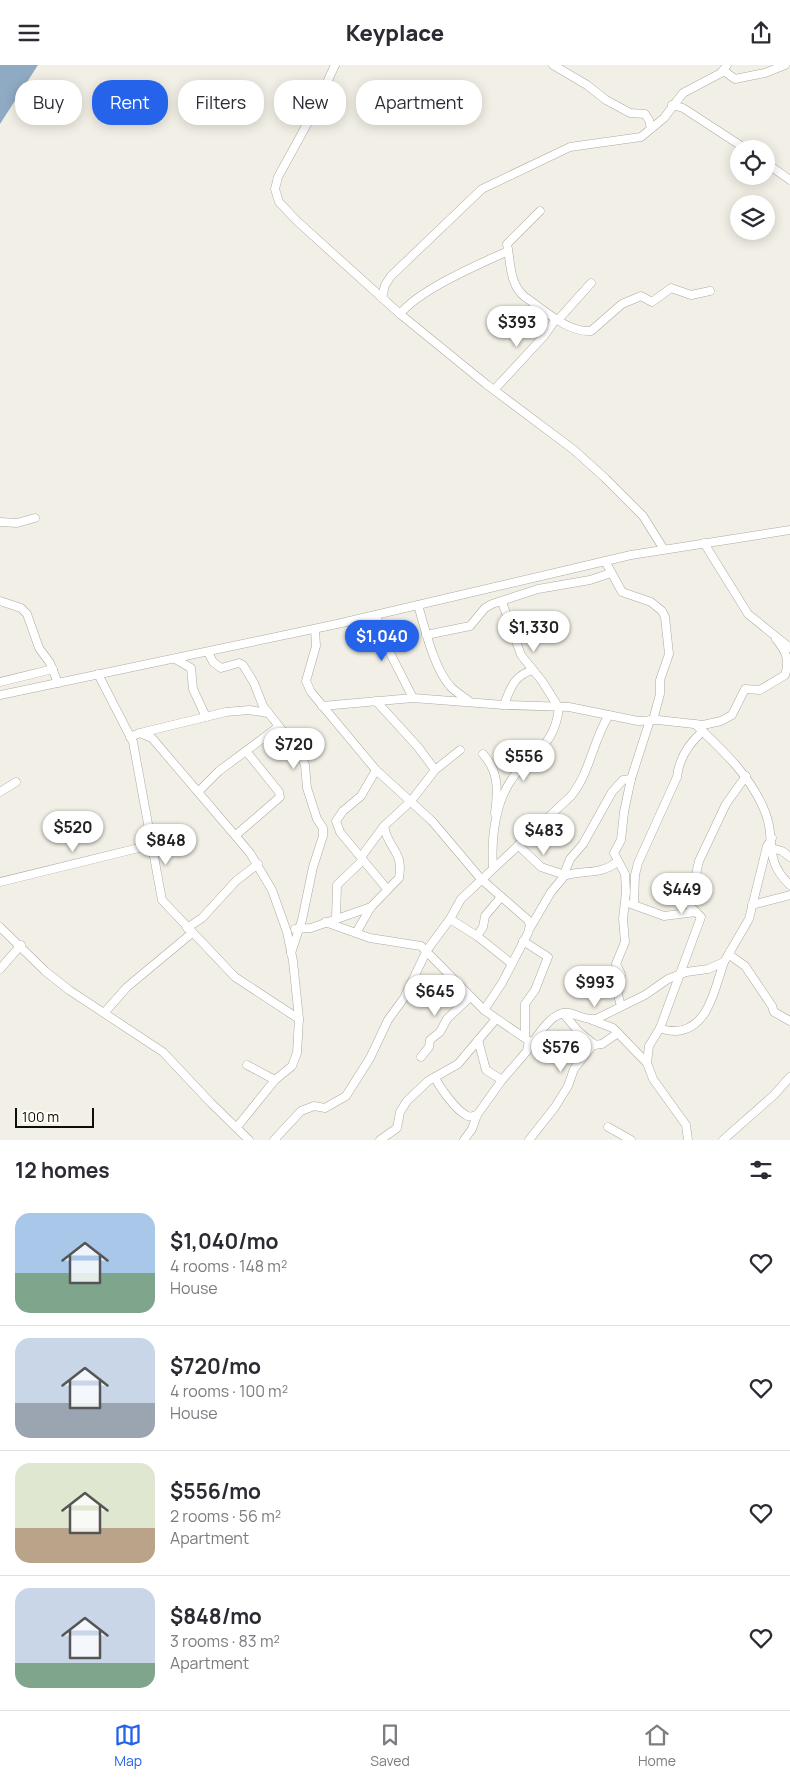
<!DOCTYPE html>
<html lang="en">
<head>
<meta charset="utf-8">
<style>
  :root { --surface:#fff; --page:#f7f7f7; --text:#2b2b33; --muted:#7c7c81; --line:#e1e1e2; --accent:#2563eb }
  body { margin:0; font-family:Manrope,sans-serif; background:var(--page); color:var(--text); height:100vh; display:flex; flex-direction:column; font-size:19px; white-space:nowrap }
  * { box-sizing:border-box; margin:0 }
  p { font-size:16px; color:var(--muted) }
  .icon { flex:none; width:28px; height:28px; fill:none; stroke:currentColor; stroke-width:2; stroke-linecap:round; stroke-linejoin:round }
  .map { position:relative; height:1075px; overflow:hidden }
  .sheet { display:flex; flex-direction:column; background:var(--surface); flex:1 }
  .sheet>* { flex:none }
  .banner { position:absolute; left:15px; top:15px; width:500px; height:45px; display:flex; gap:10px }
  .controls { position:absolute; left:730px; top:75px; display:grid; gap:10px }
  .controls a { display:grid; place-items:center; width:45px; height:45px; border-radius:50%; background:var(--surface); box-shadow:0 2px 12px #0003; font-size:25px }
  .scale { position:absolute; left:15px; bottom:12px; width:79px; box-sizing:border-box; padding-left:5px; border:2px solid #0d0d0a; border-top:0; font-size:14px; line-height:18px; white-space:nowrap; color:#0d0d0a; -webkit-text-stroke:4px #fffdf5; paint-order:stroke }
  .price { position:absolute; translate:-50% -42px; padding:0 11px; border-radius:18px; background:#fff; color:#222; font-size:16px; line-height:32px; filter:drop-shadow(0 1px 2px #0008) }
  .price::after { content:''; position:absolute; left:50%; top:30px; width:15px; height:11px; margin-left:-8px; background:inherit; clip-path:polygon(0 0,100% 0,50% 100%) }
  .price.on { background:var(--accent); color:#fff }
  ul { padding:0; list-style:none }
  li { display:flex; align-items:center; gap:15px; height:125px; padding:0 15px }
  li+li { border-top:1px solid var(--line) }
  li span { display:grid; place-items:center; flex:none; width:140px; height:100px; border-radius:15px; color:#555 }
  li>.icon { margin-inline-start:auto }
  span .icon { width:60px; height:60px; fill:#fffc; stroke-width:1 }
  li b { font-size:21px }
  h2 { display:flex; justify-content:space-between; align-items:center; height:60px; padding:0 15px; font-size:21px }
  .chip { padding:0 18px; border-radius:20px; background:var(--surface); box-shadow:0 2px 12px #0003; font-size:18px; line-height:45px }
  .chip.on { background:var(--accent); color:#fff }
  header { display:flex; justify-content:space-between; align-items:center; height:65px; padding:0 15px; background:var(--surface); font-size:22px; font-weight:800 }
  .tabs { display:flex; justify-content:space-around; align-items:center; height:70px; border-top:1px solid var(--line); background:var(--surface); font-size:14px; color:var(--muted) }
  .tabs a { display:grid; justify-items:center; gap:2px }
  .tabs .on { color:var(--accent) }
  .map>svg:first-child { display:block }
  .water { fill:#8faac3 }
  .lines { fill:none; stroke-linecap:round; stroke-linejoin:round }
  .minor-casing { stroke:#acaaa1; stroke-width:9 }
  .minor { stroke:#fff; stroke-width:8 }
</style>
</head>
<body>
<header><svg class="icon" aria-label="menu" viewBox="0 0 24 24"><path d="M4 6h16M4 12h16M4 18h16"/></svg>Keyplace<svg class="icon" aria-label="share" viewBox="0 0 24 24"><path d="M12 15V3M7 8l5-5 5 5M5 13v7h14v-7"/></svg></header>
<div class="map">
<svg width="790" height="1075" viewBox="0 0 790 1075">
  <rect width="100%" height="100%" fill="#f2f0e6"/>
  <!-- water -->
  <polygon class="water" points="0,0 38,0 0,59"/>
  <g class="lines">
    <!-- minor casing -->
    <g class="minor-casing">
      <g id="minor">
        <polyline points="335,0 312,50 278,112 275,124 279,137 297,156 400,249 486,319 574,385 605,413 643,451 663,483"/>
        <polyline points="553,0 587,20 606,35 630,48 645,49 649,55 651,63"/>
        <polyline points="724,6 735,14 765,8 785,0"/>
        <polyline points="672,40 683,43 746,84"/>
        <polyline points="766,98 790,115"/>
        <path d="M540 146 507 179C511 198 509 219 525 232 543 244 568 268 591 266L622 239 641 231 652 237 671 223 691 230 710 226"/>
        <polyline points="382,233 385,220 391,211 482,124 570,82 641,72 664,53 683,28 721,8 727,0"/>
        <path d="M400 249C419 225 479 199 508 186"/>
        <polyline points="558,255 591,218"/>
        <polyline points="494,325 544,271 556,254"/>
        <polyline points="0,457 17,458 35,453"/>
        <polyline points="704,478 748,549 790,583"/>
        <polyline points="605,496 622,527 651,537 662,546 665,552 669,589 660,615 660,629 653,655"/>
        <polyline points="0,536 21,543 27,549 39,583 50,598 58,618"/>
        <path d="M418 540C425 564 434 603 450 621 455 627 463 631 469 636"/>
        <polyline points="376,551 389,586 413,633"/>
        <polyline points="315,564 316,581 306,616 311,627 376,705 432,756 481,814 528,855 530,860 528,868 502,918 484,945"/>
        <polyline points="426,570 470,561 485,543 492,539 538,524 590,515 611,508"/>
        <polyline points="208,587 213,597 221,603 239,598 243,600 254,618 263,641 300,688 305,700 307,723 317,754 323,763 323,771 313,802 302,855 291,888"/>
        <polyline points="177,595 191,603 193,624 206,652"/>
        <polyline points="98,609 133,677 162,835 235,912 299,954"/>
        <polyline points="0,617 53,604"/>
        <polyline points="0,630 337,559 631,490 790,465"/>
        <path d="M504 640C510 624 514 610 533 605"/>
        <path d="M322 641 413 633 504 640 569 642 638 656 658 655 703 660 721 656 732 650 745 624 760 625 785 610C790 595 786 586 776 574"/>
        <path d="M695 659C721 684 748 708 763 742 778 773 761 793 790 820"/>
        <polyline points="140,668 226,647 249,645 268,648"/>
        <polyline points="130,672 140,668 152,673 250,788 272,825 287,867 293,896 299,954 297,988 292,1001 275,1015 237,1062"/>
        <path d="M483 689C499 707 498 725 495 748"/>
        <polyline points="376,705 361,731 343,746 336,756 340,767 387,824"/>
        <polyline points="435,705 460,685"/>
        <polyline points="199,726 219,706 278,662"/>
        <polyline points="0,727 16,717"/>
        <polyline points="236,770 280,732 279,727 246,686"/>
        <polyline points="518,780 541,802 565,810"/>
        <polyline points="771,783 782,786 790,792"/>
        <polyline points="361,792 384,761"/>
        <path d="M493 803C491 773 495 736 514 711 535 684 554 682 559 643L542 616 521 590 502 537"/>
        <path d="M564 811C585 804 599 811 617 797"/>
        <polyline points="0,817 151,780"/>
        <polyline points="631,839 664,851 696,847"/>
        <path d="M634 839 635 810 638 798 677 712C679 693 688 679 703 666"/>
        <polyline points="752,840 790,830"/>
        <polyline points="336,853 337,820 363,795"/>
        <polyline points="450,854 477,871 512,899"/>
        <polyline points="325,857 370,873 421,881 484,945 529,976 527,986 502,1015 477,1050 472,1064 464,1075"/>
        <polyline points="0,862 45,906 69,925 163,987 211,1038 249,1075"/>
        <polyline points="187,863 202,853 236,816 258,799"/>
        <polyline points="530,863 551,827 562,814 570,794 583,779 612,727 623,715 631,714"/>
        <polyline points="295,864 311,863 371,842"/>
        <path d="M356 868 371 842 399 813C404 785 388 785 384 761L411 736 435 705 418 682 376 636"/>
        <polyline points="477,871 483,862 485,851 501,832"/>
        <polyline points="523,876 548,892 535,925 525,939 525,972"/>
        <polyline points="730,887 731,891 745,901 772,941 774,947 790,956"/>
        <polyline points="0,904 21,880"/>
        <polyline points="621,941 618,930 621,909 616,899 625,877 623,854 626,827 625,809 614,788 621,775 624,747 631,714 650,655"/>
        <polyline points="105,947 127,922 192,868"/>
        <polyline points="563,948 578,966 595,980"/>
        <polyline points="592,955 613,963 647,998 653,1014 686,1060 688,1075"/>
        <path d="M660 963C666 966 670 966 676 966 709 964 715 922 724 897"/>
        <polyline points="478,975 486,1005 502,1015"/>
        <path d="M529 982C538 971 552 945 569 948 578 950 586 955 596 954L645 930 668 914 686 907 708 904 724 897 749 854 767 781 772 773"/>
        <polyline points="421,992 429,982 430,975 440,967 447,954 470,932"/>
        <polyline points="647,998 649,981 660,963 701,852 689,840 699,796 726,739 746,711"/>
        <polyline points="247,1000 275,1015"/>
        <path d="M435 1012C439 1022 456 1045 466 1050 470 1053 473 1051 477 1050"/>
        <polyline points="608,1062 631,1075"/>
        <path d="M274 1075 301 1046 314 1041 325 1043 346 1031 370 993 388 955 404 933 427 885 450 854 461 834 571 731C590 708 593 675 609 650"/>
        <polyline points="380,1075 397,1063 400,1047 407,1036 428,1016 458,999 496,954"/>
        <polyline points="529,1075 555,1042 568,1021 574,1004 593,980 602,979 618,968"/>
        <polyline points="723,1075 774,1030 790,1012"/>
      </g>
    </g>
    <!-- minor -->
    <use href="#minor" class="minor"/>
  </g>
</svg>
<div class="controls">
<a><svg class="icon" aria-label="locate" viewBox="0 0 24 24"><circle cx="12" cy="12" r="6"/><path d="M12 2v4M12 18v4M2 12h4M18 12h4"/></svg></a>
<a><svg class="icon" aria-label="layers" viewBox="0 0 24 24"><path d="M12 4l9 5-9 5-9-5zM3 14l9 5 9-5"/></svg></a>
</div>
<div class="scale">100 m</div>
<b class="price" style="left:517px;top:283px">$393</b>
<b class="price" style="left:534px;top:588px">$1,330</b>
<b class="price on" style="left:382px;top:597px">$1,040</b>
<b class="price" style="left:294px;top:705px">$720</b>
<b class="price" style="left:524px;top:717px">$556</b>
<b class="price" style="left:73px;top:788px">$520</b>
<b class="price" style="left:544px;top:791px">$483</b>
<b class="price" style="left:166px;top:801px">$848</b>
<b class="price" style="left:682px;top:850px">$449</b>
<b class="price" style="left:595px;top:943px">$993</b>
<b class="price" style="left:435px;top:952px">$645</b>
<b class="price" style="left:561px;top:1008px">$576</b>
<div class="banner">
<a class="chip">Buy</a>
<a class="chip on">Rent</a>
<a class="chip">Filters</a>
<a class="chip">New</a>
<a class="chip">Apartment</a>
</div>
</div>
<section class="sheet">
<h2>12 homes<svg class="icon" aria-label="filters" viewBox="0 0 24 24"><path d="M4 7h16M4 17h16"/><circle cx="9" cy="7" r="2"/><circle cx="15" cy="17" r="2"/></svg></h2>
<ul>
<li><span style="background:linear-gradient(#a9c7e8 60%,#7fa58c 0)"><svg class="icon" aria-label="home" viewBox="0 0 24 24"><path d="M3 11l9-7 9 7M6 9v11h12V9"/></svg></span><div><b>$1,040/mo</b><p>4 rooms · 148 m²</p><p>House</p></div><svg class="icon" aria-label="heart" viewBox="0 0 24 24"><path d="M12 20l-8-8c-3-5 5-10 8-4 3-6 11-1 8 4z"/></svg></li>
<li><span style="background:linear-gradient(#c9d6e8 65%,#9aa5b1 0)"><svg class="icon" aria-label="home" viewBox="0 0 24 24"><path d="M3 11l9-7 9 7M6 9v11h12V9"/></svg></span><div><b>$720/mo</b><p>4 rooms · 100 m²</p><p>House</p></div><svg class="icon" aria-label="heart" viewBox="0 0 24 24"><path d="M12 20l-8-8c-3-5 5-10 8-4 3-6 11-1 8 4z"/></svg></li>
<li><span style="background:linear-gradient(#dfe7d0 65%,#b9a48a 0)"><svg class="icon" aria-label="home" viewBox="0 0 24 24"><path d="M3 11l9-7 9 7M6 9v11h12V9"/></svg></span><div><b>$556/mo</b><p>2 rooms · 56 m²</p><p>Apartment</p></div><svg class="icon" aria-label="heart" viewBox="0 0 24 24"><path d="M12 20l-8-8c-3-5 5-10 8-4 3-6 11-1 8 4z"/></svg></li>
<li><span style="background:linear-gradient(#c9d6e8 75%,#7fa58c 0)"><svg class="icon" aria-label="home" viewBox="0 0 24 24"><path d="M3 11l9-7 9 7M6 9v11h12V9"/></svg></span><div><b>$848/mo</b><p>3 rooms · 83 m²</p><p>Apartment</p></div><svg class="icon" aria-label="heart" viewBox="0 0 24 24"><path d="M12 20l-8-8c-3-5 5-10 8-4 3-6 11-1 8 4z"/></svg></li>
</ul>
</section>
<nav class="tabs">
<a class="on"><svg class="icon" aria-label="map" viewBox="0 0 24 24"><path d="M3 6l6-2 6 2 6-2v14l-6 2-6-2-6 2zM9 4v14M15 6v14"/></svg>Map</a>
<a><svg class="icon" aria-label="saved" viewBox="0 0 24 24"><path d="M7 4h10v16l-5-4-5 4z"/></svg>Saved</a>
<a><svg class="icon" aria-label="home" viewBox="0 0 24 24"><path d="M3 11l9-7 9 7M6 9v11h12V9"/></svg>Home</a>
</nav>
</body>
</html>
